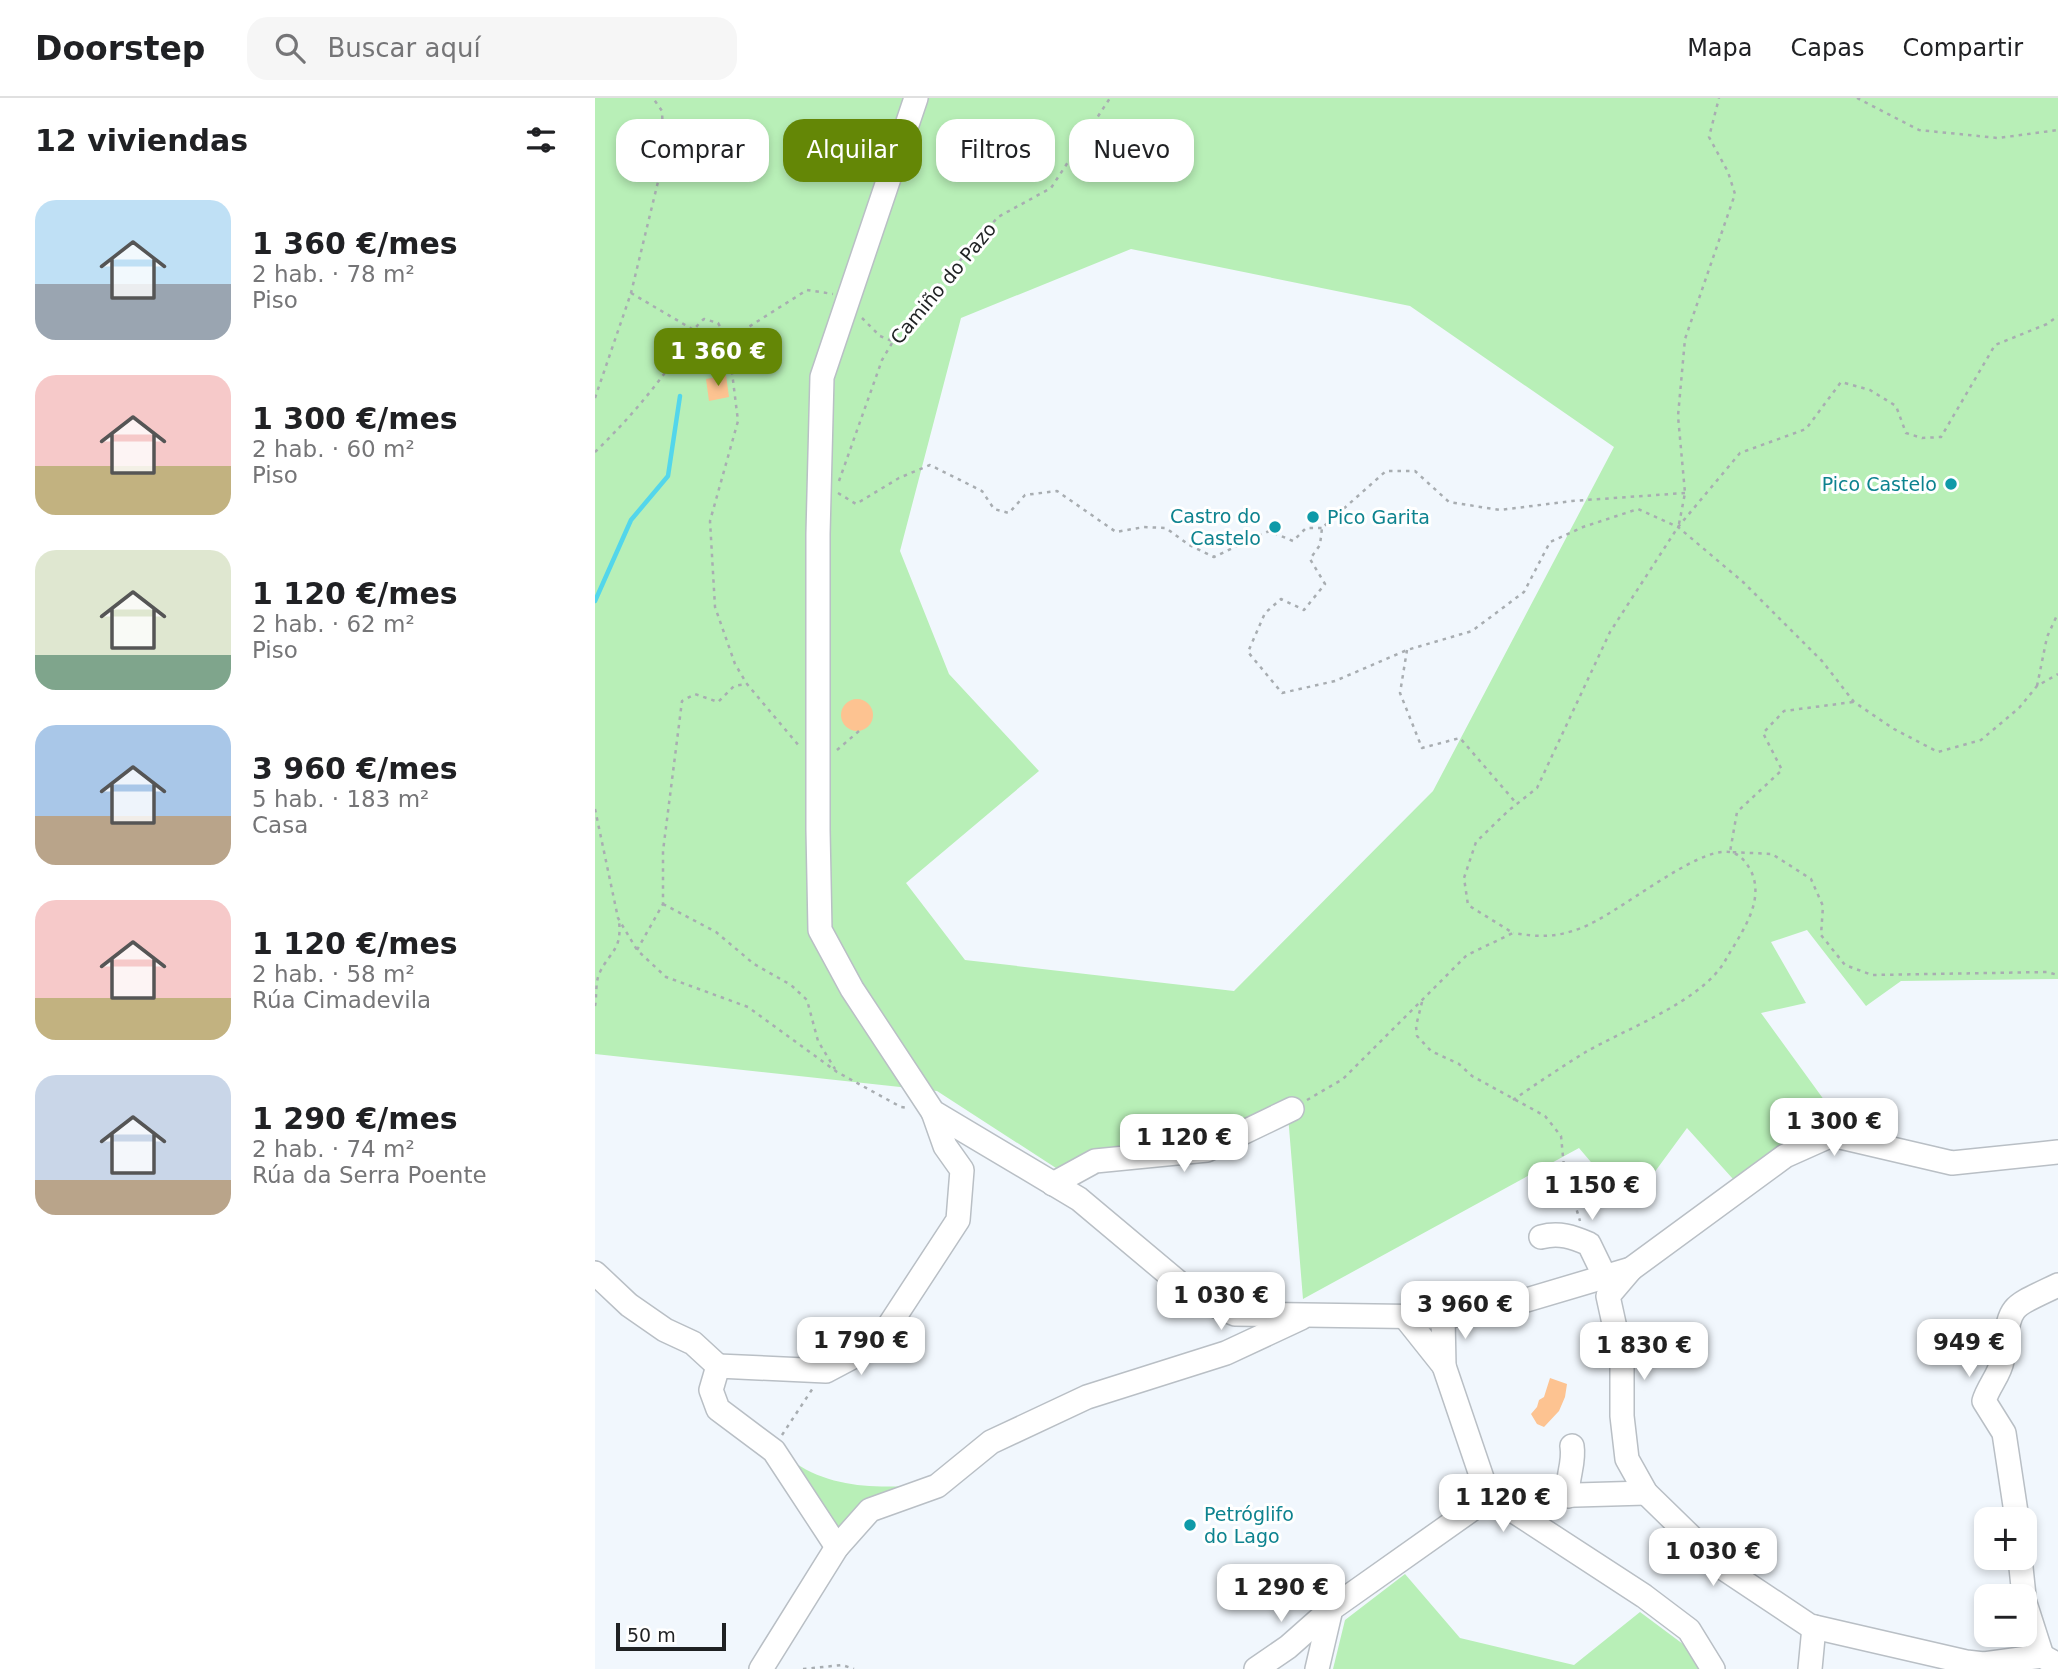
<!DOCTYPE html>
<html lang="es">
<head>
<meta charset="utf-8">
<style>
  :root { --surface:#fff; --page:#f6f6f6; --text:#202124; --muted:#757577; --line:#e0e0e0; --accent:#648706 }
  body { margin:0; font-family:"DejaVu Sans",sans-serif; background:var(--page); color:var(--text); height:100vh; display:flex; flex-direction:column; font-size:26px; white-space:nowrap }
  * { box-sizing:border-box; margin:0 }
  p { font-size:23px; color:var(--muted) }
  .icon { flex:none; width:38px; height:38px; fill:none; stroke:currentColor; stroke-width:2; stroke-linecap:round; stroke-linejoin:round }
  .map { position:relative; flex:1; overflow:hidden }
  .side { display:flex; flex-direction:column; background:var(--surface); width:595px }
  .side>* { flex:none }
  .guide { position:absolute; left:21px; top:21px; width:665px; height:63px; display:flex; gap:14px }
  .tools { position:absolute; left:1379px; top:1409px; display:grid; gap:14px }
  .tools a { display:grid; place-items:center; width:63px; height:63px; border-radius:14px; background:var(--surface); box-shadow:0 4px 10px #0003; font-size:35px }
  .scale { position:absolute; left:21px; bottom:18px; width:110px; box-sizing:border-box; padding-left:7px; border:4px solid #1f2123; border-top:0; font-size:19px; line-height:24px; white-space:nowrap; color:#1f2123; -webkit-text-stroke:5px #fff; paint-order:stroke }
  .price { position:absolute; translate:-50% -60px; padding:0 16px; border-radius:14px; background:#fff; color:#222; font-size:23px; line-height:46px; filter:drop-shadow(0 2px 4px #0008) }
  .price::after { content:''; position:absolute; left:50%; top:42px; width:21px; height:16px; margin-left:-10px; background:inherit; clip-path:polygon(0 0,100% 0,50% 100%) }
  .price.on { background:var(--accent); color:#fff }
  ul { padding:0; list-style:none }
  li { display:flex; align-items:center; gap:21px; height:175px; padding:0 35px }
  li span { display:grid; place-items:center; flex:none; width:196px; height:140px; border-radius:21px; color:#555 }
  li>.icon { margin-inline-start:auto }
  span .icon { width:84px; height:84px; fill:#fffc; stroke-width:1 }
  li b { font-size:30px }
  h2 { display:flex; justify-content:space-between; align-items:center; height:84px; padding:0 35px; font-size:30px }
  .pill { padding:0 24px; border-radius:21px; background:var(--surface); box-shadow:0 4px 10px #0003; font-size:24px; line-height:63px }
  .pill.on { background:var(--accent); color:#fff }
  header { display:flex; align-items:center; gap:42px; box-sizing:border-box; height:98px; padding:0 35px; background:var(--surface); border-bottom:2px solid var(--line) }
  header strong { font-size:33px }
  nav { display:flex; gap:38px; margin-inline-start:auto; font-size:24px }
  .search { width:490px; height:63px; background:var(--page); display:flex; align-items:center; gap:18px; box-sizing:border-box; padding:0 24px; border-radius:21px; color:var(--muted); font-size:26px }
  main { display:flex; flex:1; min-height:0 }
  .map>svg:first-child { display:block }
  .green { fill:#b8efb7; fill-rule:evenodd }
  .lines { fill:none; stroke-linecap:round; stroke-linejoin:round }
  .stream { stroke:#53d6eb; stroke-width:4.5 }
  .building { fill:#fdc391 }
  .minor-casing { stroke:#b9bfc5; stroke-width:26 }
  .path { stroke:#a8adb1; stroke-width:2.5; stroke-dasharray:3.5 5; stroke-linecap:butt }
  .minor { stroke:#fff; stroke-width:23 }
  .culture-dot { fill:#0f9aa8; stroke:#fff; stroke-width:2.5 }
  .labels { text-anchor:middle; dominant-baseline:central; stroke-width:6; stroke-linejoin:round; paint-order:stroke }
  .street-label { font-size:19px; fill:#1f2123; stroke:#fff }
  .culture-label { font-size:19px; fill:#0d838f; stroke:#fff; text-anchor:end }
</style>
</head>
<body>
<header>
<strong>Doorstep</strong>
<div class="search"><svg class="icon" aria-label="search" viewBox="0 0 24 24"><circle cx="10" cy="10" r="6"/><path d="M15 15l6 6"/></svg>Buscar aquí</div>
<nav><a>Mapa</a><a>Capas</a><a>Compartir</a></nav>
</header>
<main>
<section class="side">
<h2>12 viviendas<svg class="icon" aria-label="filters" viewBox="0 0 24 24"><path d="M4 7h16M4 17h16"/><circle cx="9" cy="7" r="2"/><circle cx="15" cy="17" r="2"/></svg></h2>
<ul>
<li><span style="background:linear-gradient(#bfe0f5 60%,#9aa5b1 0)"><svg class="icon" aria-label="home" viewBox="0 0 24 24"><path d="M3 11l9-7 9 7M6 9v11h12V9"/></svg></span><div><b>1 360 €/mes</b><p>2 hab. · 78 m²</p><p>Piso</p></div></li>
<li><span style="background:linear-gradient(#f6c9c9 65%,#c2b280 0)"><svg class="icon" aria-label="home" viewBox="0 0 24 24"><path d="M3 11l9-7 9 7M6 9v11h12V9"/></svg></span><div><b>1 300 €/mes</b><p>2 hab. · 60 m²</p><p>Piso</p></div></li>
<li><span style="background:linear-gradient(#dfe7d0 75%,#7fa58c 0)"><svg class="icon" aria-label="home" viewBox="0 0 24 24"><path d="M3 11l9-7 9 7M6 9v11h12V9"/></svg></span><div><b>1 120 €/mes</b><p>2 hab. · 62 m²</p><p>Piso</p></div></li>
<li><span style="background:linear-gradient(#a9c7e8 65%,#b9a48a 0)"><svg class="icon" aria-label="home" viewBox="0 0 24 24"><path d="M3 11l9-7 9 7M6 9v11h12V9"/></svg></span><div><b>3 960 €/mes</b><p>5 hab. · 183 m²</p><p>Casa</p></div></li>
<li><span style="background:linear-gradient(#f6c9c9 70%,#c2b280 0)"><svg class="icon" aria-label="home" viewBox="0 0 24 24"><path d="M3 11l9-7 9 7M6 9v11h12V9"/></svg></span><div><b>1 120 €/mes</b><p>2 hab. · 58 m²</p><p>Rúa Cimadevila</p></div></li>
<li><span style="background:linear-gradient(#c9d6e8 75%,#b9a48a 0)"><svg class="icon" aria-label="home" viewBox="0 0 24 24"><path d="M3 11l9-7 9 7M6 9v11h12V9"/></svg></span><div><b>1 290 €/mes</b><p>2 hab. · 74 m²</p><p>Rúa da Serra Poente</p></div></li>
</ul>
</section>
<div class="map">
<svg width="1463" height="1571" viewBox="0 0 1463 1571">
  <rect width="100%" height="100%" fill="#f1f7fd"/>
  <!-- green -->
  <g class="green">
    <path d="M0 0H1463V881L1306 883 1271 908 1212 832 1176 844 1211 905 1166 915 1240 1017 1138 1081 1092 1030 1034 1109 984 1050 708 1201 692 1005 614 1047 461 1070 342 993 0 956ZM536 151 815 208 1019 349 838 693 639 893 370 862 311 785 444 673 354 576 305 453 366 220Z"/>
    <path d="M200 1365C235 1388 274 1390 314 1388L238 1435Z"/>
    <polygon points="810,1476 865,1540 979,1567 1045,1514 1108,1561 1111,1571 738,1571 750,1522"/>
  </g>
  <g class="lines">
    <!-- stream -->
    <polyline class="stream" points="0,503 36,422 73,378 85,298"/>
  </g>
  <!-- building -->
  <g class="building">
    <polygon points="131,277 134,299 114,303 111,281"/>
    <circle cx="262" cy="617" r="16"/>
    <polygon points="955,1280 972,1286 970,1299 964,1313 949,1329 942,1326 936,1316 942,1309 944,1302 949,1299"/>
  </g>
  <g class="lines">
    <!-- minor casing -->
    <g class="minor-casing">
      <g id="minor">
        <polyline points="321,0 227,279 223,436 223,732 225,832 257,891 338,1014 484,1101 602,1200 640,1216 848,1219 901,1211 1036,1171 1190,1058 1237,1037 1357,1065 1463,1054"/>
        <polyline points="458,1086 500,1063 612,1052 697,1011"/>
        <path d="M946 1139C964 1134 978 1139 994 1146L1010 1179"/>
        <polyline points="1036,1171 1013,1198 1027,1262 1027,1318 1032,1361 1051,1395 1128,1470 1215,1528 1371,1564 1389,1566 1447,1558 1463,1567"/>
        <polyline points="0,1175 34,1207 70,1232 98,1245 123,1268"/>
        <polyline points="810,1219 849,1268"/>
        <polyline points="848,1219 849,1268 888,1383"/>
        <path d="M973 1398C971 1380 980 1366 977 1348"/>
        <polyline points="915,1399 1051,1395"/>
        <polyline points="911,1408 1049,1498 1094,1532 1118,1571"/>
        <path d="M1422 1421 1409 1335 1389 1303C1393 1289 1405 1276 1407 1263 1417 1205 1409 1213 1463 1187"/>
        <polyline points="242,1449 179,1353 123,1311 116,1292 123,1268 231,1273 282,1246 363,1122 367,1072 350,1048 338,1014"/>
        <polyline points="1425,1460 1429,1498"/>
        <polyline points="1430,1505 1447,1558"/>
        <polyline points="166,1571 242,1449 275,1412 342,1388 396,1344 492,1299 631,1255 706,1220"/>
        <polyline points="661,1571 693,1549 736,1511"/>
        <polyline points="722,1571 736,1511 883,1407"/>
        <polyline points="1215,1571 1219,1529"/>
      </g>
    </g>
    <!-- path -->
    <g class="path">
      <polyline points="1262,0 1324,32 1403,40 1463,32"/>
      <polyline points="36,195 97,231"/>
      <polyline points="267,220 285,238 297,243"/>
      <polyline points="133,242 212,192 238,196"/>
      <polyline points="0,300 36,195 69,59 67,13 58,0"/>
      <path d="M0 354C29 326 56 295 80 261 90 247 95 233 109 221L123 225 133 242 143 323 115 423 120 509 140 566 152 586 205 649"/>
      <polyline points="244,383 287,262 306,230 403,119 456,90 515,0"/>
      <polyline points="243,395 261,406 304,380 335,367 387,393 399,411 414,415 430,397 462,393 521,434 549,429 571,430 594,447 619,459 674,433 698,443 711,430 727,430"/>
      <polyline points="1090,395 977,403 905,412 854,404 820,373 791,373 727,430 725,447 715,461 730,486 709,512 686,501 670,515 653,554 687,595 740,583 812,552 877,533 929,494 955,444 988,429 1043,411 1083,429 1148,484 1227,563 1259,604 1299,631 1343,654 1386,642 1424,610 1442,588 1463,576"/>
      <polyline points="1084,426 1090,395 1083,318 1090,241 1140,96 1133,74 1114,39 1124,0"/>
      <polyline points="812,552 805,595 827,650 865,640 922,706"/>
      <polyline points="1442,588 1452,539 1463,515"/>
      <polyline points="1258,604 1189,613 1168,635 1187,672 1142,714 1135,754 1177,756 1216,781 1228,808 1226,837 1250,867 1277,877 1452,874 1463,877"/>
      <polyline points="242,652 264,633"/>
      <polyline points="0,711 23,820 42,852 71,879 153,909 242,974 306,1009 314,1010"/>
      <polyline points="68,806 121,834 159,866 196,887 212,902 223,943 240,971"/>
      <polyline points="42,852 68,806 68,753 87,603 100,596 123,604 139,588 152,586"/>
      <polyline points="827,904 821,928 822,938 836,953 864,966 877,978 950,1018 966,1038 969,1069 985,1123"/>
      <path d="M0 908C2 898 0 883 5 874 16 852 27 852 24 823"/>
      <polyline points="712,1002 748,981 872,857 918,835 873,807 869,780 881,744 913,713 942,690 1015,534 1083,429 1145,355 1211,331 1246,284 1275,292 1301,308 1311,335 1327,340 1346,339 1400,247 1452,226 1463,218"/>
      <path d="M918 1002C941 986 965 970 989 955 1030 931 1106 904 1130 863 1145 836 1172 803 1155 771 1150 763 1145 756 1135 754 1102 748 1022 817 986 830 960 840 944 839 918 835"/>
      <polyline points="187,1337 218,1290"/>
      <polyline points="208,1571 247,1567 259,1571"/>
    </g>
    <!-- minor -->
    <use href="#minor" class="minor"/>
  </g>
  <!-- markers -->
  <g class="culture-dot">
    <circle cx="1356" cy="386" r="7"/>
    <circle cx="718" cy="419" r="7"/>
    <circle cx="680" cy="429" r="7"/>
    <circle cx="595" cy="1427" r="7"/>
  </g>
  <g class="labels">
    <!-- street labels -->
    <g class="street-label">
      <text transform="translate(348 185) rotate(-50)">Camiño do Pazo</text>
    </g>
    <!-- culture labels -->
    <g class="culture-label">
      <text x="1342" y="386">Pico Castelo</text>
      <text x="666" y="418">Castro do<tspan x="666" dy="22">Castelo</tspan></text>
      <text x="732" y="419" text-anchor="start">Pico Garita</text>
      <text x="609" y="1416" text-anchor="start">Petróglifo<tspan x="609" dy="22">do Lago</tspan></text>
    </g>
  </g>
</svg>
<div class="tools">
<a>+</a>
<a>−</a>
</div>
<div class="scale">50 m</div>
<b class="price on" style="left:123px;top:290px">1 360 €</b>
<b class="price" style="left:1239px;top:1060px">1 300 €</b>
<b class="price" style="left:589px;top:1076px">1 120 €</b>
<b class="price" style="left:997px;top:1124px">1 150 €</b>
<b class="price" style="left:626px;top:1234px">1 030 €</b>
<b class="price" style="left:870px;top:1243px">3 960 €</b>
<b class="price" style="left:266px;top:1279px">1 790 €</b>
<b class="price" style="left:1374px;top:1281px">949 €</b>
<b class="price" style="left:1049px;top:1284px">1 830 €</b>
<b class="price" style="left:908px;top:1436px">1 120 €</b>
<b class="price" style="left:1118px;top:1490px">1 030 €</b>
<b class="price" style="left:686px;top:1526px">1 290 €</b>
<div class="guide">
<a class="pill">Comprar</a>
<a class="pill on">Alquilar</a>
<a class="pill">Filtros</a>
<a class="pill">Nuevo</a>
</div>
</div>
</main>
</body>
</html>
